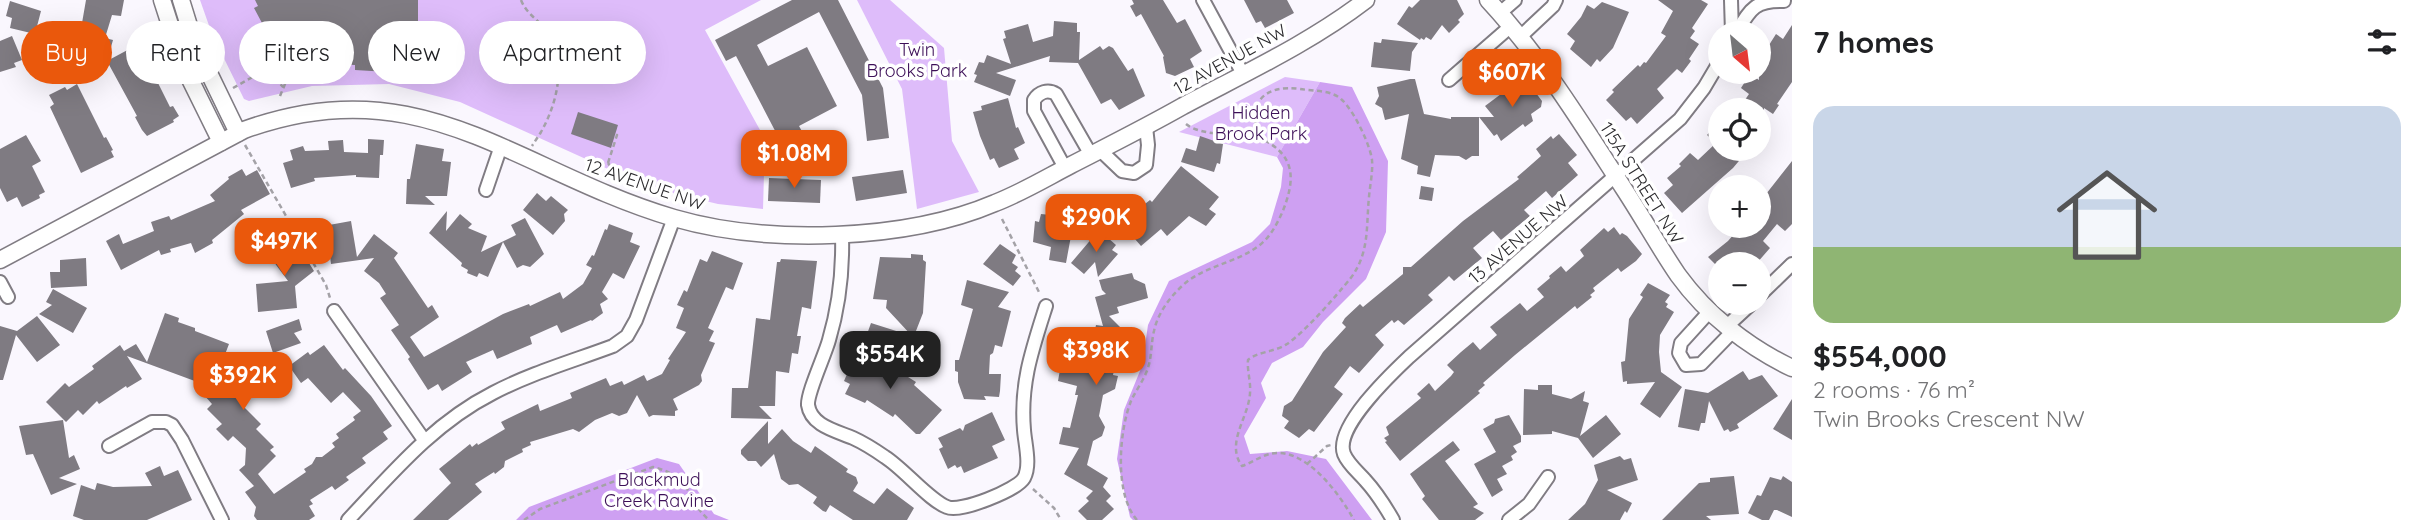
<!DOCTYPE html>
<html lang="en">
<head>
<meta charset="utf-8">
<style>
  :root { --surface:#fff; --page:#f2f2f2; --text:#202124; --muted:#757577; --accent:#ea580c }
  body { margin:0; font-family:Quicksand,sans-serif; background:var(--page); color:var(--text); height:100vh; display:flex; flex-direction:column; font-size:26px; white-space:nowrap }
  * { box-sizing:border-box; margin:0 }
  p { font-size:23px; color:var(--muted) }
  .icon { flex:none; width:38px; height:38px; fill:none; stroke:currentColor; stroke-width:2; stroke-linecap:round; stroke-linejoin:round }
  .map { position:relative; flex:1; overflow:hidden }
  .side { display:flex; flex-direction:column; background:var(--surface); width:630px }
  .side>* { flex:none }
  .banner { position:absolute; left:21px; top:21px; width:665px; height:63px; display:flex; gap:14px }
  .needle { width:46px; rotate:152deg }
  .tools { position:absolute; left:1708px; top:21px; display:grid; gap:14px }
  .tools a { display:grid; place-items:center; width:63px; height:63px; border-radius:50%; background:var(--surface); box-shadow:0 7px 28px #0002; font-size:35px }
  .price { position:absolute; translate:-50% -60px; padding:0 16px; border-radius:14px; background:var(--accent); color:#fff; font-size:23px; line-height:46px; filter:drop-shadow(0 2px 4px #0008) }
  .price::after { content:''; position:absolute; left:50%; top:42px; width:21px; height:16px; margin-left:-10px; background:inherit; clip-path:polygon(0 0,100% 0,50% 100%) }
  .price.current { background:#222; color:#fff }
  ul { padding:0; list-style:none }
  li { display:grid; align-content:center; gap:14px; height:371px; padding:0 21px }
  li span { display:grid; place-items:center; height:217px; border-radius:21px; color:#555 }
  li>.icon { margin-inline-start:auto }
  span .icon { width:126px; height:126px; fill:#fffc; stroke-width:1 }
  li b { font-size:30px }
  h2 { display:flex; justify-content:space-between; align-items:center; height:84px; padding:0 21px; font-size:30px }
  .tag { padding:0 24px; border-radius:32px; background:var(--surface); box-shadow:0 7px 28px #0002; font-size:24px; line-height:63px }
  .tag.current { background:var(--accent); color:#fff }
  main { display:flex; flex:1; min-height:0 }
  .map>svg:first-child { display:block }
  .green { fill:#debcfa }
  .forest { fill:#cea0f2 }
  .building { fill:#7f7b82 }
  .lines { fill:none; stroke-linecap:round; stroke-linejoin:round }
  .minor-casing { stroke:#807c83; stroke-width:16 }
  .tertiary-casing { stroke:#807c83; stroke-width:19 }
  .path { stroke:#a4a2a7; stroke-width:2.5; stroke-dasharray:5 3.5; stroke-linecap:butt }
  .minor { stroke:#fff; stroke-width:12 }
  .tertiary { stroke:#fff; stroke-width:16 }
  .labels { text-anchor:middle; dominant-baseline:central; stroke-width:7; stroke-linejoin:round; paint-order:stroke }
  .park-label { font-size:18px; fill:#3d1058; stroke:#fff }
  .street-label { font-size:18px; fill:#2b2a2d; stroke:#fff }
</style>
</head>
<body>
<main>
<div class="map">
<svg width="1792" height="520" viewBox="0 0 1792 520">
  <rect width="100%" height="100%" fill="#faf7fe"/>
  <!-- green -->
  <g class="green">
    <polygon points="200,0 761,0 705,30 765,139 763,209 718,204 676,194 630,179 460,102 389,84 312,86 249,101 244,99 212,34"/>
    <polygon points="857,0 890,0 944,48 952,141 979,192 917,209 902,89"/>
    <polygon points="1285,77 1320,82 1277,157 1179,132"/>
  </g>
  <!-- forest -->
  <g class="forest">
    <polygon points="1320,82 1352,87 1388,161 1386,232 1366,279 1323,322 1303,347 1272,363 1261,383 1266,398 1244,436 1250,454 1287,451 1326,459 1372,520 1133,520 1130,517 1117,459 1124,410 1142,366 1148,325 1169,281 1252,242 1270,224 1281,187 1283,168 1277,157"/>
    <polygon points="657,458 679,464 714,514 729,520 516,520 529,507"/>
  </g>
  <!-- building -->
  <g class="building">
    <polygon points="86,0 124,0 121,16 112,15 105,38 113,40 107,61 135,46 140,56 144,54 160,77 156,79 170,107 173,106 179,116 173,120 174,122 147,136 142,130 135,117 137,116 107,61 106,65 69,57 77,27 82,23"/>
    <polygon points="255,0 418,0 418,32 413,39 405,41 405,67 389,66 388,72 355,70 355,65 304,63 304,58 287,47 282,50 275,36 270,38 254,8 258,6"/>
    <polygon points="792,0 838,0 883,88 889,138 867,141 862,95 819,12 757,45 768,66 807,47 837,106 799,126 804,135 783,146 736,56 726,61 715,40"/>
    <polygon points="1132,0 1163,0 1177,23 1185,19 1202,51 1190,59 1194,67 1175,76 1166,73 1163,57 1164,56 1141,14 1136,17 1130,6 1134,4"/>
    <polygon points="1244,0 1287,0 1294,13 1265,28 1261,21 1256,23"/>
    <polygon points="1420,0 1457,0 1464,14 1458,20 1460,22 1449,33 1442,25 1431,40 1426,37 1424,40 1421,38 1420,40 1397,24 1409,6 1412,8"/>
    <polygon points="1658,0 1701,0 1708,4 1692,28 1695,31 1690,38 1699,44 1689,59 1691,61 1682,73 1677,69 1657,89 1664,98 1637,124 1631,117 1626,121 1606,100 1614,92 1612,90 1638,65 1640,67 1644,62 1646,63 1666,36 1661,33 1673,11"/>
    <polygon points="10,1 41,11 35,34 10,28 12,18 6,16"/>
    <polygon points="1602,2 1629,12 1613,48 1600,62 1597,59 1591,67 1570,49 1575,41 1567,34 1581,17 1587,5 1594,9"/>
    <polygon points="1054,21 1077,23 1077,32 1080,32 1079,60 1100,46 1103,50 1109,46 1113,48 1128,71 1133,68 1145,96 1119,110 1111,99 1101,104 1078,63 1049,62 1050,56 996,73 1016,80 1010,96 974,82 977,75 974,74 979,62 984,63 987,55 1011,64 1003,39 1006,38 1004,31 1028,24 1033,42 1053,36"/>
    <polygon points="1792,25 1792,82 1777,104 1779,105 1773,114 1764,108 1764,110 1738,110 1749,94 1741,88 1750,74 1759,80 1759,61 1776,34 1783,39"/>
    <polygon points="12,36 22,60 14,63 16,67 0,72 0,41"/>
    <polygon points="1382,39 1418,43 1412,52 1410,71 1371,67 1374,42 1381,43"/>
    <polygon points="1410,79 1415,79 1424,114 1451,119 1451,117 1479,117 1479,156 1472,156 1466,160 1459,156 1435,155 1430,177 1417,174 1418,166 1401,159 1409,114 1385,120 1382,108 1375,104 1379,96 1377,87"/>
    <polygon points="1509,79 1514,85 1526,80 1542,101 1541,107 1531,114 1533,121 1525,127 1523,124 1501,141 1497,134 1494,136 1479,117 1494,117 1485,106 1501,94 1497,88"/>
    <polygon points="77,84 104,138 106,137 113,150 111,151 114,157 81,173 50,107 54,104 49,95 65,87 67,90"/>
    <polygon points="1008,98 1016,128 1018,127 1025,143 1014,149 1019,159 999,168 994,158 990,160 980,136 973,112 982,110 981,106"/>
    <polygon points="578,112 618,125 611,148 571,134"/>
    <polygon points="1720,120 1720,149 1749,149 1733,168 1682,213 1664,193 1673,185 1667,178 1681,166 1679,164 1690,153 1698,160 1716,143 1707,135"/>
    <polygon points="1559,134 1577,155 1568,163 1578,175 1552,198 1546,191 1524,210 1530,216 1501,240 1493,231 1473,248 1482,258 1454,281 1449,276 1446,279 1428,295 1433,300 1404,325 1398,320 1394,323 1392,320 1375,335 1384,345 1359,373 1350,366 1334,387 1343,394 1314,432 1309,429 1299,438 1284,428 1289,421 1282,416 1284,406 1292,401 1323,352 1346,327 1342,323 1345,318 1360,304 1363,307 1403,274 1403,267 1411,267 1463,221 1519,179 1517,177 1541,156 1536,149 1551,136 1553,139"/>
    <polygon points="26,135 41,161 32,166 45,192 39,195 40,198 22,207 17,197 7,202 0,188 0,149"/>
    <polygon points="1200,136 1223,144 1220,164 1217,163 1214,172 1181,162 1186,148 1196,151"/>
    <polygon points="368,139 384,140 383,155 380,155 379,178 356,177 356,175 314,178 315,181 291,188 283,163 293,160 290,150 303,146 305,151 329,150 328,141 343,140 344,152 368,153"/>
    <polygon points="416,144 444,149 442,161 451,162 447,196 425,196 435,205 406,204 407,179 410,179"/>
    <polygon points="1792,161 1792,224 1785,231 1777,224 1763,241 1770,248 1756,264 1715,264 1708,257 1728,241 1741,226 1759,226 1759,203"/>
    <polygon points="1181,166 1219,197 1209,209 1216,214 1206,226 1189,216 1167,236 1161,229 1141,246 1107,207 1121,194 1136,211 1150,200 1152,202"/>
    <polygon points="242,169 246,176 257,170 270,194 241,210 244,214 212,240 213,243 195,253 191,243 170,249 171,252 161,255 159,250 121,270 106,241 119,234 123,244 154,231 151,222 169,216 171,220 215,201 210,195 229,179 228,177"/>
    <polygon points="903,170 907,193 856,201 852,177"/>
    <polygon points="769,178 821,180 820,203 768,201"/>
    <polygon points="1421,186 1434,188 1432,201 1419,199"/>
    <polygon points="537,193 546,201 551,196 568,210 564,214 565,221 553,235 523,210"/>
    <polygon points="1062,206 1076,209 1066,263 1049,260 1051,247 1033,242 1035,221 1039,222 1041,214 1060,216"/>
    <polygon points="447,211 446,231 460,214 472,224 468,228 487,236 481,252 516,235 511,225 525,218 544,254 530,267 523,265 517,268 503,242 488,277 479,273 477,277 467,273 468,270 461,266 462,263 429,233"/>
    <polygon points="351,221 357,257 374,234 398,253 394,258 428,308 432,305 439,317 410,337 424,357 503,314 529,304 530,306 560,292 563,299 583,284 592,268 586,265 592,255 594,256 605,229 607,230 609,224 633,233 630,242 640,246 624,279 613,273 602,292 608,299 600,304 603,313 592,321 591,320 561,333 557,325 530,337 532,344 497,359 493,350 466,362 472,372 442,391 438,384 428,390 408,359 410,357 391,330 399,325 380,298 386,294 379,283 364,271 374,258 331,264 329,247 333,246 329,225"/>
    <polygon points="1614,227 1620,235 1622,233 1627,236 1642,254 1636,261 1621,272 1618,268 1593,288 1595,291 1590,295 1592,297 1577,309 1575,306 1515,355 1483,383 1485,385 1478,391 1480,393 1400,461 1385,442 1387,441 1384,438 1389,435 1386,427 1421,398 1417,394 1429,383 1435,391 1451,376 1454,372 1447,365 1461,352 1473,342 1480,350 1497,335 1490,327 1520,303 1527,311 1544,297 1537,289 1550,278 1549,276 1561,266 1566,272 1584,256 1580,250 1604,228 1608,232"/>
    <polygon points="1099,230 1116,245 1112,250 1118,254 1098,277 1095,262 1084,274 1071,263"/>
    <polygon points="292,236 314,271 295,286 297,308 258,312 256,284 288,281 268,254"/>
    <polygon points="1000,244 1016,255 1012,263 1018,267 1015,271 1021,276 1013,286 983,264"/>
    <polygon points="712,251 743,263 733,290 726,287 708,328 714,331 709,341 715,343 701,375 702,381 699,385 673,399 678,410 675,411 675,416 653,415 649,417 637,395 627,413 619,416 612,413 595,420 579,432 573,429 530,442 531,445 522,449 523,452 505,461 504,467 495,474 494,472 475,484 482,492 448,520 413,520 451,483 439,469 470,444 472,447 477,443 478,445 505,429 501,422 538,404 540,411 567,400 572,398 570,393 606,378 610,386 622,381 624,385 644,375 647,381 662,374 670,360 668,359 686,332 676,328 684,308 677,305 684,290 687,292 700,259 707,262"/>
    <polygon points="911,254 923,255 923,260 926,262 923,313 914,336 917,337 911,355 866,337 871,323 912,336 886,308 887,300 873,299 880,257 911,258"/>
    <polygon points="86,258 87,286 51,288 50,272 60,272 60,260"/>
    <polygon points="781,259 817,261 811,309 802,307 797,336 801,336 798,354 792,353 789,373 776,371 775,406 759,406 772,419 731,418 732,388 748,388 756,318 770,320 777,262 780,262"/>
    <polygon points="1132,273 1134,279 1145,284 1148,298 1117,307 1119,313 1109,316 1127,334 1126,339 1132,340 1129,353 1118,350 1113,375 1118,376 1115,389 1103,395 1099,416 1105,427 1102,436 1093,441 1087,465 1108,478 1103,487 1111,496 1106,501 1114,509 1102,520 1087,520 1078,511 1089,501 1086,498 1093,491 1064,474 1079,448 1059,444 1063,427 1070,428 1078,395 1075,395 1077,386 1058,381 1061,364 1075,367 1079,347 1057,340 1059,333 1093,339 1096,325 1103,326 1095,297 1106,294 1102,290 1099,280"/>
    <polygon points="967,280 1009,292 998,307 1011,311 1002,347 995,345 993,353 990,355 989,374 1001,374 1000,391 999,397 984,396 986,400 964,399 958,382 958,372 955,371 955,360 959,360 973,309 961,305"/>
    <polygon points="1648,283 1670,295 1665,302 1668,304 1666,307 1674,312 1660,335 1659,352 1661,372 1682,387 1660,418 1640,404 1655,382 1627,384 1627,381 1623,382 1621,362 1625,361 1629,319 1643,297 1640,295"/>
    <polygon points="53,289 87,308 73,333 39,314 52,305 46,302"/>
    <polygon points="165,313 179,318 178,322 195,328 195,331 229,344 219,370 230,381 233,381 245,396 239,402 261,424 256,429 274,447 270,450 276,456 258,474 274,494 306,472 304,469 312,464 316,457 322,457 335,447 332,443 339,438 336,434 355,420 353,417 361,411 343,392 331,403 308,378 301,383 289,366 308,352 310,355 324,345 343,370 345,368 371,396 392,426 383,432 388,439 362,458 366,463 346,477 349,480 335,490 332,486 310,500 313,504 309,506 315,516 309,520 257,520 254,516 256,507 245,492 254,486 239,470 245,465 246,448 233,436 228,441 216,429 222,424 207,409 212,404 204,395 211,387 127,356 142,379 127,388 126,386 99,404 97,401 83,415 78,410 66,422 46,402 65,383 69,387 94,369 92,366 120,345 124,351 136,344 147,362"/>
    <polygon points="37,316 60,345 37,362 16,335 3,380 0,380 0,326 17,331"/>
    <polygon points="299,319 302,330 294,333 301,343 273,353 266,331"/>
    <polygon points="862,348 916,382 914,385 942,410 920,434 916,434 895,414 893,417 867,400 865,403 845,394 850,384 844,381 858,349 861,350"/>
    <polygon points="1743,371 1749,380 1762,375 1778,396 1737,424 1739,428 1730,432 1728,429 1724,431 1709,401 1705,423 1701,423 1699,431 1678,427 1685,389 1708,393"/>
    <polygon points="1538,385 1552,385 1552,394 1571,399 1585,391 1583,401 1589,403 1580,436 1606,415 1621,434 1593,458 1578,438 1552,431 1552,434 1523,435 1524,389 1538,390"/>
    <polygon points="1792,399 1792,440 1773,429"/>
    <polygon points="992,412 1005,440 992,446 998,458 964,473 961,466 957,468 955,465 948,469 939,449 943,447 938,438 960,428 963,431 965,425"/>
    <polygon points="1509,415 1521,436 1521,442 1513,446 1517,452 1511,456 1513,460 1502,466 1507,474 1497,479 1503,490 1492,497 1474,464 1496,452 1483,429 1494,423 1495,419"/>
    <polygon points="63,420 69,458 74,455 80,469 59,478 77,484 51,495 33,454 26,455 19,426"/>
    <polygon points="768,421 768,444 782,429 793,441 811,453 815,446 848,469 846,472 856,477 858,483 853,491 874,504 887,488 914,508 907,520 853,520 830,505 826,512 823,511 813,503 817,497 798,484 789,485 781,479 774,454 761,467 756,461 748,461 741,454 741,450"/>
    <polygon points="1453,441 1460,450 1445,461 1478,504 1473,507 1484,513 1475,520 1439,520 1422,499 1425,496 1410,474"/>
    <polygon points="1620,456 1624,460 1631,458 1638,480 1607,490 1632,503 1627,513 1625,511 1620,520 1568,520 1585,504 1598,480 1594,465"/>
    <polygon points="160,466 164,476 178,470 192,500 147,520 84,520 73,516 81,485 95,490 97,483 113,487 152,486 145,473"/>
    <polygon points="1734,476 1739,514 1706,516 1711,520 1662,520 1699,483 1710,482 1710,478"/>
    <polygon points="1783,476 1792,482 1792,517 1777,510 1774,510 1769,520 1762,520 1748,513 1757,495 1761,496 1770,477 1781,480"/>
  </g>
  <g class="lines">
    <!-- minor casing -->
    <g class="minor-casing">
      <g id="minor">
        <polyline points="1203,0 1243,74"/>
        <polyline points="1731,0 1732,33"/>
        <polyline points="1500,13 1515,0"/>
        <path d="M1736 33C1750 10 1754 0 1784 1"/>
        <polyline points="1520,37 1553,6 1556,0"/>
        <polyline points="1449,80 1511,26"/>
        <polyline points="1100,150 1122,171 1134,173 1146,165 1148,145 1146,127"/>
        <path d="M1065 168 1034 111V100C1039 92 1048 89 1056 94L1091 155"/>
        <polyline points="486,190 501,146"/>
        <path d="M842 235C843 270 839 306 829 340 825 355 807 393 808 405 811 426 837 431 853 438 864 443 875 450 885 457 904 469 930 501 947 507 960 513 1017 490 1024 478 1031 465 1025 444 1024 430 1020 384 1032 350 1046 306"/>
        <polyline points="0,282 8,297"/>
        <polyline points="1759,296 1792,264"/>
        <polyline points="334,311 424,440"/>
        <polyline points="1710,311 1681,343 1679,353 1686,365 1701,364 1733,331"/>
        <polyline points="1727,326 1752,303"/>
        <polyline points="109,446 152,422 166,422 172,425 182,440 222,520"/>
        <path d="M348 520C393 472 434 423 493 393 531 373 573 361 613 346L627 336 636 320 674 218"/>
        <path d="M1393 520C1385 506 1376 492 1365 480 1358 472 1348 464 1344 454 1334 428 1391 374 1409 357L1680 119 1704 88 1720 61"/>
        <polyline points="1509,520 1529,504 1548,477"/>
      </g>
    </g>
    <!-- tertiary casing -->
    <g class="tertiary-casing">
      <g id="tertiary">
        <polyline points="162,0 183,65 221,142"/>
        <polyline points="181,0 194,42 238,133"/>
        <path d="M1488 0C1541 57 1582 124 1624 189 1643 218 1659 247 1678 275 1707 315 1748 347 1792 368"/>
        <path d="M0 260 244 130C421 65 515 171 674 218 767 245 906 241 995 203 1021 193 1046 178 1071 165 1108 146 1146 127 1183 106 1245 73 1310 43 1366 0"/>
      </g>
    </g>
    <!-- path -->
    <g class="path">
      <path d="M521 0C526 13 537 19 545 29 568 59 558 102 541 132 538 137 535 141 532 146"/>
      <polyline points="257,60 283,87"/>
      <polyline points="233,88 290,56 298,57"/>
      <polyline points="280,96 297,55"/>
      <path d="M1186 124C1202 137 1238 133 1258 138"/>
      <polyline points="245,145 326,285 330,298"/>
      <polyline points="608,163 617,135 615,135"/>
      <polyline points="591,165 608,163 617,176"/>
      <polyline points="1002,219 1040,294"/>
      <polyline points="1307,464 1327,446 1331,445"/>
      <polyline points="1033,489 1054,508 1061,520"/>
      <path d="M524 520 540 509 653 467C696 478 682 496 709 520"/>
      <path d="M1137 520C1114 494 1119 431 1131 401 1136 390 1144 380 1148 368 1152 356 1151 343 1154 331 1157 316 1167 301 1178 290 1200 266 1232 265 1257 247 1269 239 1276 226 1282 213 1296 179 1296 155 1260 138 1246 104 1263 84 1300 89 1313 91 1331 90 1341 99 1353 109 1370 144 1372 160 1373 172 1370 185 1369 197 1366 226 1370 253 1350 279 1335 297 1306 331 1287 344 1275 352 1256 352 1248 360 1247 371 1251 382 1250 393 1249 417 1225 443 1242 466 1254 462 1264 453 1278 453 1310 453 1340 495 1354 520"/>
    </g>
    <!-- minor -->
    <use href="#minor" class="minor"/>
    <!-- tertiary -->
    <use href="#tertiary" class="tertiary"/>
  </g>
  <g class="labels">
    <!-- park labels -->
    <g class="park-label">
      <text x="917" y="49">Twin<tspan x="917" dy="21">Brooks Park</tspan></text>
      <text x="1261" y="112">Hidden<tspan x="1261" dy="21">Brook Park</tspan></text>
      <text x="659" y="479">Blackmud<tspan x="659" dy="21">Creek Ravine</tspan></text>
    </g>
    <!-- street labels -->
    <g class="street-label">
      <text transform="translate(1230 59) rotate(-29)">12 AVENUE NW</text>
      <text transform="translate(1642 183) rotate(58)">115A STREET NW</text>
      <text transform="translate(645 184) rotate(19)">12 AVENUE NW</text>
      <text transform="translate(1518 239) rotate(-41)">13 AVENUE NW</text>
    </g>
  </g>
</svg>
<div class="tools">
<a><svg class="needle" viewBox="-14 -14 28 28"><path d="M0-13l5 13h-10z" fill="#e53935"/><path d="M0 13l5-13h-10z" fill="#757577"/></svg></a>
<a><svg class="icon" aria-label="locate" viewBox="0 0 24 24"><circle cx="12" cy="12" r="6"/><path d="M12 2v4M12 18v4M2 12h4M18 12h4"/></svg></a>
<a>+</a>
<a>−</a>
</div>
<b class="price" style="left:1512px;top:109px">$607K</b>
<b class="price" style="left:794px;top:190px">$1.08M</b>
<b class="price" style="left:1096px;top:254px">$290K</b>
<b class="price" style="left:284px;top:278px">$497K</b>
<b class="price" style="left:1096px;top:387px">$398K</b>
<b class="price current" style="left:890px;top:391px">$554K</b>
<b class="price" style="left:243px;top:412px">$392K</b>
<div class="banner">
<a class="tag current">Buy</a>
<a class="tag">Rent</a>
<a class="tag">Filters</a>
<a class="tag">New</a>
<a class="tag">Apartment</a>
</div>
</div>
<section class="side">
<h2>7 homes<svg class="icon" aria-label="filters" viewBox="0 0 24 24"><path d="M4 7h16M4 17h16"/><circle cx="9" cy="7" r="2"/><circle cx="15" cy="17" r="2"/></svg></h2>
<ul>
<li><span style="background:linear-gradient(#c9d6e8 65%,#8fb573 0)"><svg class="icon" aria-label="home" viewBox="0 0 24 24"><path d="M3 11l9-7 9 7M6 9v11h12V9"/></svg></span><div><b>$554,000</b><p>2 rooms · 76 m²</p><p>Twin Brooks Crescent NW</p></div></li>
</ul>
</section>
</main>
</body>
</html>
